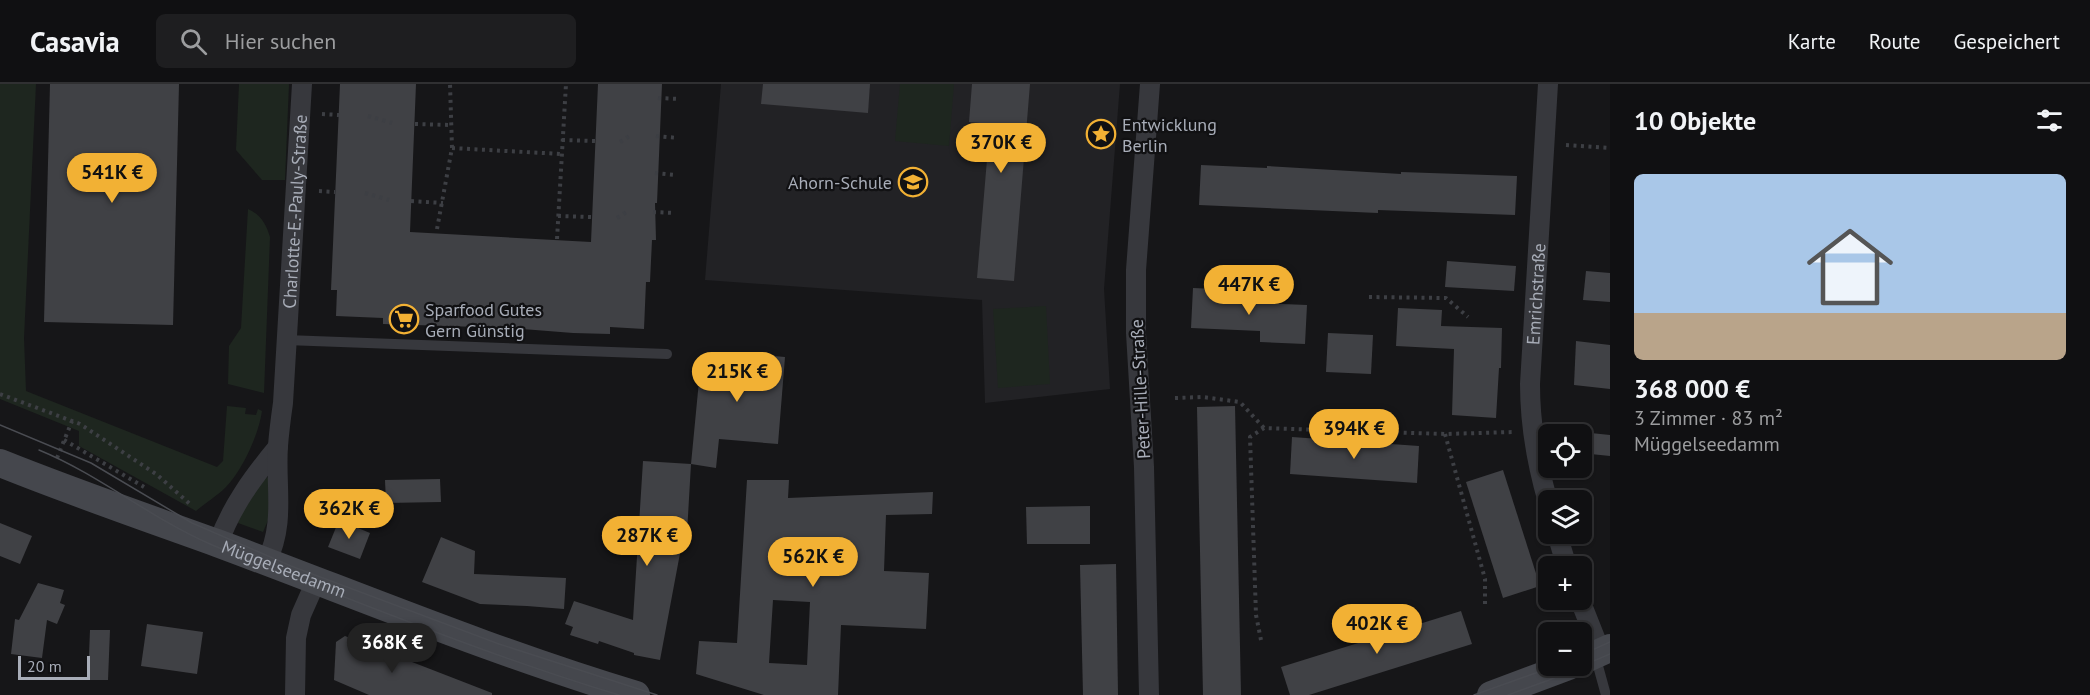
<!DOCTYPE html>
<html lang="de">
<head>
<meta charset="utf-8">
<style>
  :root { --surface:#101012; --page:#1e1e20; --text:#f1f3f6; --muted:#9c9d9f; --line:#303032; --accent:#f2b134 }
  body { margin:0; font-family:"PT Sans",sans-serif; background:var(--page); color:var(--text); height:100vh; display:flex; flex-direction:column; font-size:22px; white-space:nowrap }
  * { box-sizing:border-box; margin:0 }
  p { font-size:20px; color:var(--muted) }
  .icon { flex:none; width:33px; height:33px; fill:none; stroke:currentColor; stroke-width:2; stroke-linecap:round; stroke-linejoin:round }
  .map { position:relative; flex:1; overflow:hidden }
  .sheet { display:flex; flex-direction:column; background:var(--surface); width:480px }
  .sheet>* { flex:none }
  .tools { position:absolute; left:1538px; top:340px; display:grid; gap:12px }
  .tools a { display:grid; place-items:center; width:54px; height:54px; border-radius:9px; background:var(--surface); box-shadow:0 2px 4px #0004,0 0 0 2px var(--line); font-size:30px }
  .scale { position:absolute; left:18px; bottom:15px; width:72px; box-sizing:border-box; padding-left:6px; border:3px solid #a8adb8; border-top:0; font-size:16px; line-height:21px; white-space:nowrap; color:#a8adb8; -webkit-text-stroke:4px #111113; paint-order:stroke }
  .price { position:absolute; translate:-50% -51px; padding:0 14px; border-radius:21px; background:var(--accent); color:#111; font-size:20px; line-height:39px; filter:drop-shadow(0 2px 3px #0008) }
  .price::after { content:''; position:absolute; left:50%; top:36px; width:18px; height:14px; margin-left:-9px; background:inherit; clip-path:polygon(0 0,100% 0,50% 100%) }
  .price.on { background:#222; color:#fff }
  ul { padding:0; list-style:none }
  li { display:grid; align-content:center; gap:12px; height:318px; padding:0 24px }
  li+li { border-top:2px solid var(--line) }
  li span { display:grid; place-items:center; height:186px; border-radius:9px; color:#555 }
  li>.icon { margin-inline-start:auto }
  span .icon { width:108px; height:108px; fill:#fffc; stroke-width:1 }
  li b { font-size:26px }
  h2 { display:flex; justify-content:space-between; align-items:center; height:72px; padding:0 24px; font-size:26px }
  header { display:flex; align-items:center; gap:36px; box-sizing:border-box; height:84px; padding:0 30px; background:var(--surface); border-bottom:2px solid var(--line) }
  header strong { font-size:28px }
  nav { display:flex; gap:33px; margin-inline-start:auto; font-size:21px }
  .search { width:420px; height:54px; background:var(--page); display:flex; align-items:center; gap:15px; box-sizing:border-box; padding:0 21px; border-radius:9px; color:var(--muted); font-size:22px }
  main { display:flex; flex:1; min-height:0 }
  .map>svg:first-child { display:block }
  .built { fill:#222225 }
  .green { fill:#1e261f }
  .building { fill:#404145; fill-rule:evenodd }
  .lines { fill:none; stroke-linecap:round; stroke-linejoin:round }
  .path { stroke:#3d3f44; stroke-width:4; stroke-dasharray:3 4.5; stroke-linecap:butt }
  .service { stroke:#37383d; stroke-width:10 }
  .minor { stroke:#37383d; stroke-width:20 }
  .secondary { stroke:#45474d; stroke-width:28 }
  .tram { stroke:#4a4c52; stroke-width:1.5 }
  .labels { text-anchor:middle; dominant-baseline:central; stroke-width:4.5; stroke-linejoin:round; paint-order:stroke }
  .poi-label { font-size:18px; fill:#a8adb8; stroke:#111113; text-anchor:start }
  .street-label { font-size:18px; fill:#a8adb8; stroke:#111113 }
</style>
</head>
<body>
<header>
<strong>Casavia</strong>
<div class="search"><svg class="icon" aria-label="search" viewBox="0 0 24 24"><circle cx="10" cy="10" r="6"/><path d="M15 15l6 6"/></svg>Hier suchen</div>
<nav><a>Karte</a><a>Route</a><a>Gespeichert</a></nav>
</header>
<main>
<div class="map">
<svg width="1610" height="611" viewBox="0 0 1610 611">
  <rect width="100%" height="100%" fill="#161618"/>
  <!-- built -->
  <polygon class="built" points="721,0 1120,0 1104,205 1110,305 985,319 982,216 705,196"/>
  <!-- green -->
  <g class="green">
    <path d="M0 0H36L24 254 26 307 217 383 223 377 227 322 246 324 245 330 256 331 258 325 262 327C259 350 242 387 226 403 217 412 205 419 196 427L79 362V347L0 315Z"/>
    <polygon points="239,0 289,0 285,96 262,96 236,66"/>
    <polygon points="900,0 954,0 949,62 895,57"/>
    <path d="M248 125C261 131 266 140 270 153L264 309 228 300 229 262 241 244Z"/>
    <polygon points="1046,222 1050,300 998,304 993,225"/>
    <polygon points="264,393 272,394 269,434 263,448 238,439 239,429"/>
  </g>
  <!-- building -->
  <g class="building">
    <polygon points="50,0 179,0 173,241 44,238"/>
    <polygon points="340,0 416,0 410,148 591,158 598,0 662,0 657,119 655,119 656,156 652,156 650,198 646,198 644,245 610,243 610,250 573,249 510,244 383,240 383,234 336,232 337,206 331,206"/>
    <polygon points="763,0 870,0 868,29 761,20"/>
    <polygon points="972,0 1030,0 1014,197 977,194 990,40 969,38"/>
    <polygon points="1201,81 1267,84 1267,82 1401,90 1401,88 1517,92 1515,131 1378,126 1378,129 1199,121"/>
    <polygon points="1447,177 1516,182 1514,207 1445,203"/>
    <polygon points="1586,187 1610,189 1610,218 1583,216"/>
    <polygon points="1193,204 1238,206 1238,218 1307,221 1305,260 1260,258 1260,247 1191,244"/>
    <polygon points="1398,224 1442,226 1441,242 1502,244 1501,284 1499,284 1496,334 1452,331 1454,265 1396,262"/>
    <polygon points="1328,249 1373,251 1371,290 1326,288"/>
    <polygon points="1576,257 1610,261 1610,305 1574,301"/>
    <polygon points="727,268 785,273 778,360 719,355 716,384 691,380 701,276 726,278"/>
    <polygon points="1235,322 1241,611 1203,611 1197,323"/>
    <polygon points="1581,348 1610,351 1610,372 1581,369"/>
    <polygon points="1292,353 1419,362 1417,399 1290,390"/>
    <polygon points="643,377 691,380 687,449 684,448 660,576 634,571 634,569 599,557 598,560 570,551 573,543 565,540 574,517 633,536"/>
    <polygon points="1503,386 1540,502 1503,514 1466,398"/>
    <polygon points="440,395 441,418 386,419 385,396"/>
    <path d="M747 396H789L788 414 933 408 932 430 886 431 884 487 929 489 926 545 841 541 838 611H764L696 590 699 557 737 559ZM773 516 810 518 807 581 769 579Z"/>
    <polygon points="1090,422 1090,460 1027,460 1026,423"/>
    <polygon points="339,436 370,449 360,475 328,463"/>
    <polygon points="0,439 32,452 20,480 0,472"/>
    <polygon points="441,453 475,467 474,490 566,494 564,525 527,522 480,520 422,498"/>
    <polygon points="1116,480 1118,611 1083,611 1080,481"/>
    <polygon points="38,499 64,506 60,519 65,521 57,540 47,536 42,574 11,570 15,535 19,536"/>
    <polygon points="1461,527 1472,560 1309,611 1290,611 1281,583"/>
    <polygon points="147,540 203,548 197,590 141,582"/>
    <polygon points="90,546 110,546 108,596 88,596"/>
    <polygon points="345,552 492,609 492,611 369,611 334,596 336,558"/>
  </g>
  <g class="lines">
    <!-- path -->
    <g class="path">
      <polyline points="658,14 680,15"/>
      <polyline points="322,30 339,31"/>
      <polyline points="368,32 392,39"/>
      <polyline points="415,40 451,41"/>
      <polyline points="656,52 678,54"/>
      <polyline points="562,56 596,57"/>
      <polyline points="620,58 631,51"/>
      <polyline points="1566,61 1610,64"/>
      <polyline points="452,64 561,70"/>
      <polyline points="655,89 676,91"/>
      <polyline points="319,107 335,108"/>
      <polyline points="365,109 389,116"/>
      <polyline points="411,117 443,119"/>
      <polyline points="653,128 674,129"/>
      <polyline points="558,132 592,133"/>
      <polyline points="617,134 628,127"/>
      <polyline points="437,145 452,64 450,0"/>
      <polyline points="557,155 566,0"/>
      <polyline points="1369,213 1446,214 1468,233"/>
      <polyline points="0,310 80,340 156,390 190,420"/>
      <polyline points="1175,314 1203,313 1240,318 1264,344"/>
      <polyline points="1445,350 1485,495 1485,521"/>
      <polyline points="64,356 144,403"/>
      <polyline points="57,374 72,337"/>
      <polyline points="1261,556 1256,531 1250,353 1264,344 1445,350 1513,348"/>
    </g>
    <!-- service -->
    <g class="service">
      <polyline points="286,256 667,270"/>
      <polyline points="1595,571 1606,611"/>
    </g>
    <!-- minor -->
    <g class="minor">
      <path id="s1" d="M1548 418C1537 380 1530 341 1530 300L1548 0"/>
      <polyline points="1557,450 1567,483"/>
      <path d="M218 460C231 423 253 393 278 363"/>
      <path id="s2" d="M266 479C286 439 275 403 278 362 279 348 281 333 283 319L302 0"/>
      <polyline points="1580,516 1601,569"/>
      <polyline points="295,611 296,554 301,531 316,497"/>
      <polyline points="1149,611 1144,383 1136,249 1136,186 1150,0"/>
    </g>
    <!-- secondary -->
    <g class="secondary">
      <path id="s3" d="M0 379C72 408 145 433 217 459 357 511 493 568 636 611"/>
      <polyline points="1581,577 1610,564"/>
      <polyline points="1491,611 1569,582"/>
    </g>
    <!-- tram -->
    <g class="tram">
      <polyline points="0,341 91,379 192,439 291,482 499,560 657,611"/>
      <path d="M39 366C100 391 150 434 210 460 245 475 280 488 316 502 416 541 516 580 619 611"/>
      <polyline points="1581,571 1610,558"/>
      <polyline points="1474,611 1555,582"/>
      <polyline points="1508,611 1549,596 1610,570"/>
    </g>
  </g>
  <!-- icons -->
  <defs>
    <g id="sight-ring" transform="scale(1.5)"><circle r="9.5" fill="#111113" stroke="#f2b134" stroke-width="1.5"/><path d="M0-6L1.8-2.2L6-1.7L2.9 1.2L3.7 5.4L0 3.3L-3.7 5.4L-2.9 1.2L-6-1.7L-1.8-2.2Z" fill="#f2b134"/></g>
    <g id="school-ring" transform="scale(1.5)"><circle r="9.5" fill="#111113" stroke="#f2b134" stroke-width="1.5"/><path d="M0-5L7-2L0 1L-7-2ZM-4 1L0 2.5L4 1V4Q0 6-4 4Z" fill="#f2b134"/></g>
    <g id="supermarket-ring" transform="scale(1.5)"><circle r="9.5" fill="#111113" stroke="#f2b134" stroke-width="1.5"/><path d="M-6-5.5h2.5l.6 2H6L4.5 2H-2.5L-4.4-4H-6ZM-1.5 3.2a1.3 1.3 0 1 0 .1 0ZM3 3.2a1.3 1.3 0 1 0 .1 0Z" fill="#f2b134"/></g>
  </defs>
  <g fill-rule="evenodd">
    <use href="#sight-ring" x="1101" y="50"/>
    <use href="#school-ring" x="913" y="98"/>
    <use href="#supermarket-ring" x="404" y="235"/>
  </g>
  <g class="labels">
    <!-- poi labels -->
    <g class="poi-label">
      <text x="1122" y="40">Entwicklung<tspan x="1122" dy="21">Berlin</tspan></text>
      <text x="892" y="98" text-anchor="end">Ahorn-Schule</text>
      <text x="425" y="225">Sparfood Gutes<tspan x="425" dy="21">Gern Günstig</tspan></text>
    </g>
    <!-- street labels -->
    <g class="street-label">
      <text stroke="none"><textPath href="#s2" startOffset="354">Charlotte-E.-Pauly-Straße</textPath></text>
      <text stroke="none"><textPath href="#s1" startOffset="210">Emrichstraße</textPath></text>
      <text transform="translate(1140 305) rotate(-93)">Peter-Hille-Straße</text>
      <text stroke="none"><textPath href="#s3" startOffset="303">Müggelseedamm</textPath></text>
    </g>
  </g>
</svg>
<div class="tools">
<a><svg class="icon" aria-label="locate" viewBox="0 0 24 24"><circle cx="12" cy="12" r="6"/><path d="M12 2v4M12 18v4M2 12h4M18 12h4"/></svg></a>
<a><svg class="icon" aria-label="layers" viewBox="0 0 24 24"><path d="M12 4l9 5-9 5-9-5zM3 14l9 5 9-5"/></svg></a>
<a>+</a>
<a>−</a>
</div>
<div class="scale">20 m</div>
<b class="price" style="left:1001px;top:90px">370K €</b>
<b class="price" style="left:112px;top:120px">541K €</b>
<b class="price" style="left:1249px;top:232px">447K €</b>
<b class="price" style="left:737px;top:319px">215K €</b>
<b class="price" style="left:1354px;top:376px">394K €</b>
<b class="price" style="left:349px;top:456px">362K €</b>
<b class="price" style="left:647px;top:483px">287K €</b>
<b class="price" style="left:813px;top:504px">562K €</b>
<b class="price" style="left:1377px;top:571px">402K €</b>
<b class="price on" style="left:392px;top:590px">368K €</b>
</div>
<section class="sheet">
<h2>10 Objekte<svg class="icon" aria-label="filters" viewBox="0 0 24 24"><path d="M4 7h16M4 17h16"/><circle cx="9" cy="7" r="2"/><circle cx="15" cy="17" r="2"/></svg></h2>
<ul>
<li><span style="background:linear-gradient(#a9c7e8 75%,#b9a48a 0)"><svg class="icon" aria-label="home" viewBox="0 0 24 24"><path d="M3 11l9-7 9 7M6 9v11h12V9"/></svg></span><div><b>368 000 €</b><p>3 Zimmer · 83 m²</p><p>Müggelseedamm</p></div></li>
</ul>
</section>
</main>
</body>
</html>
